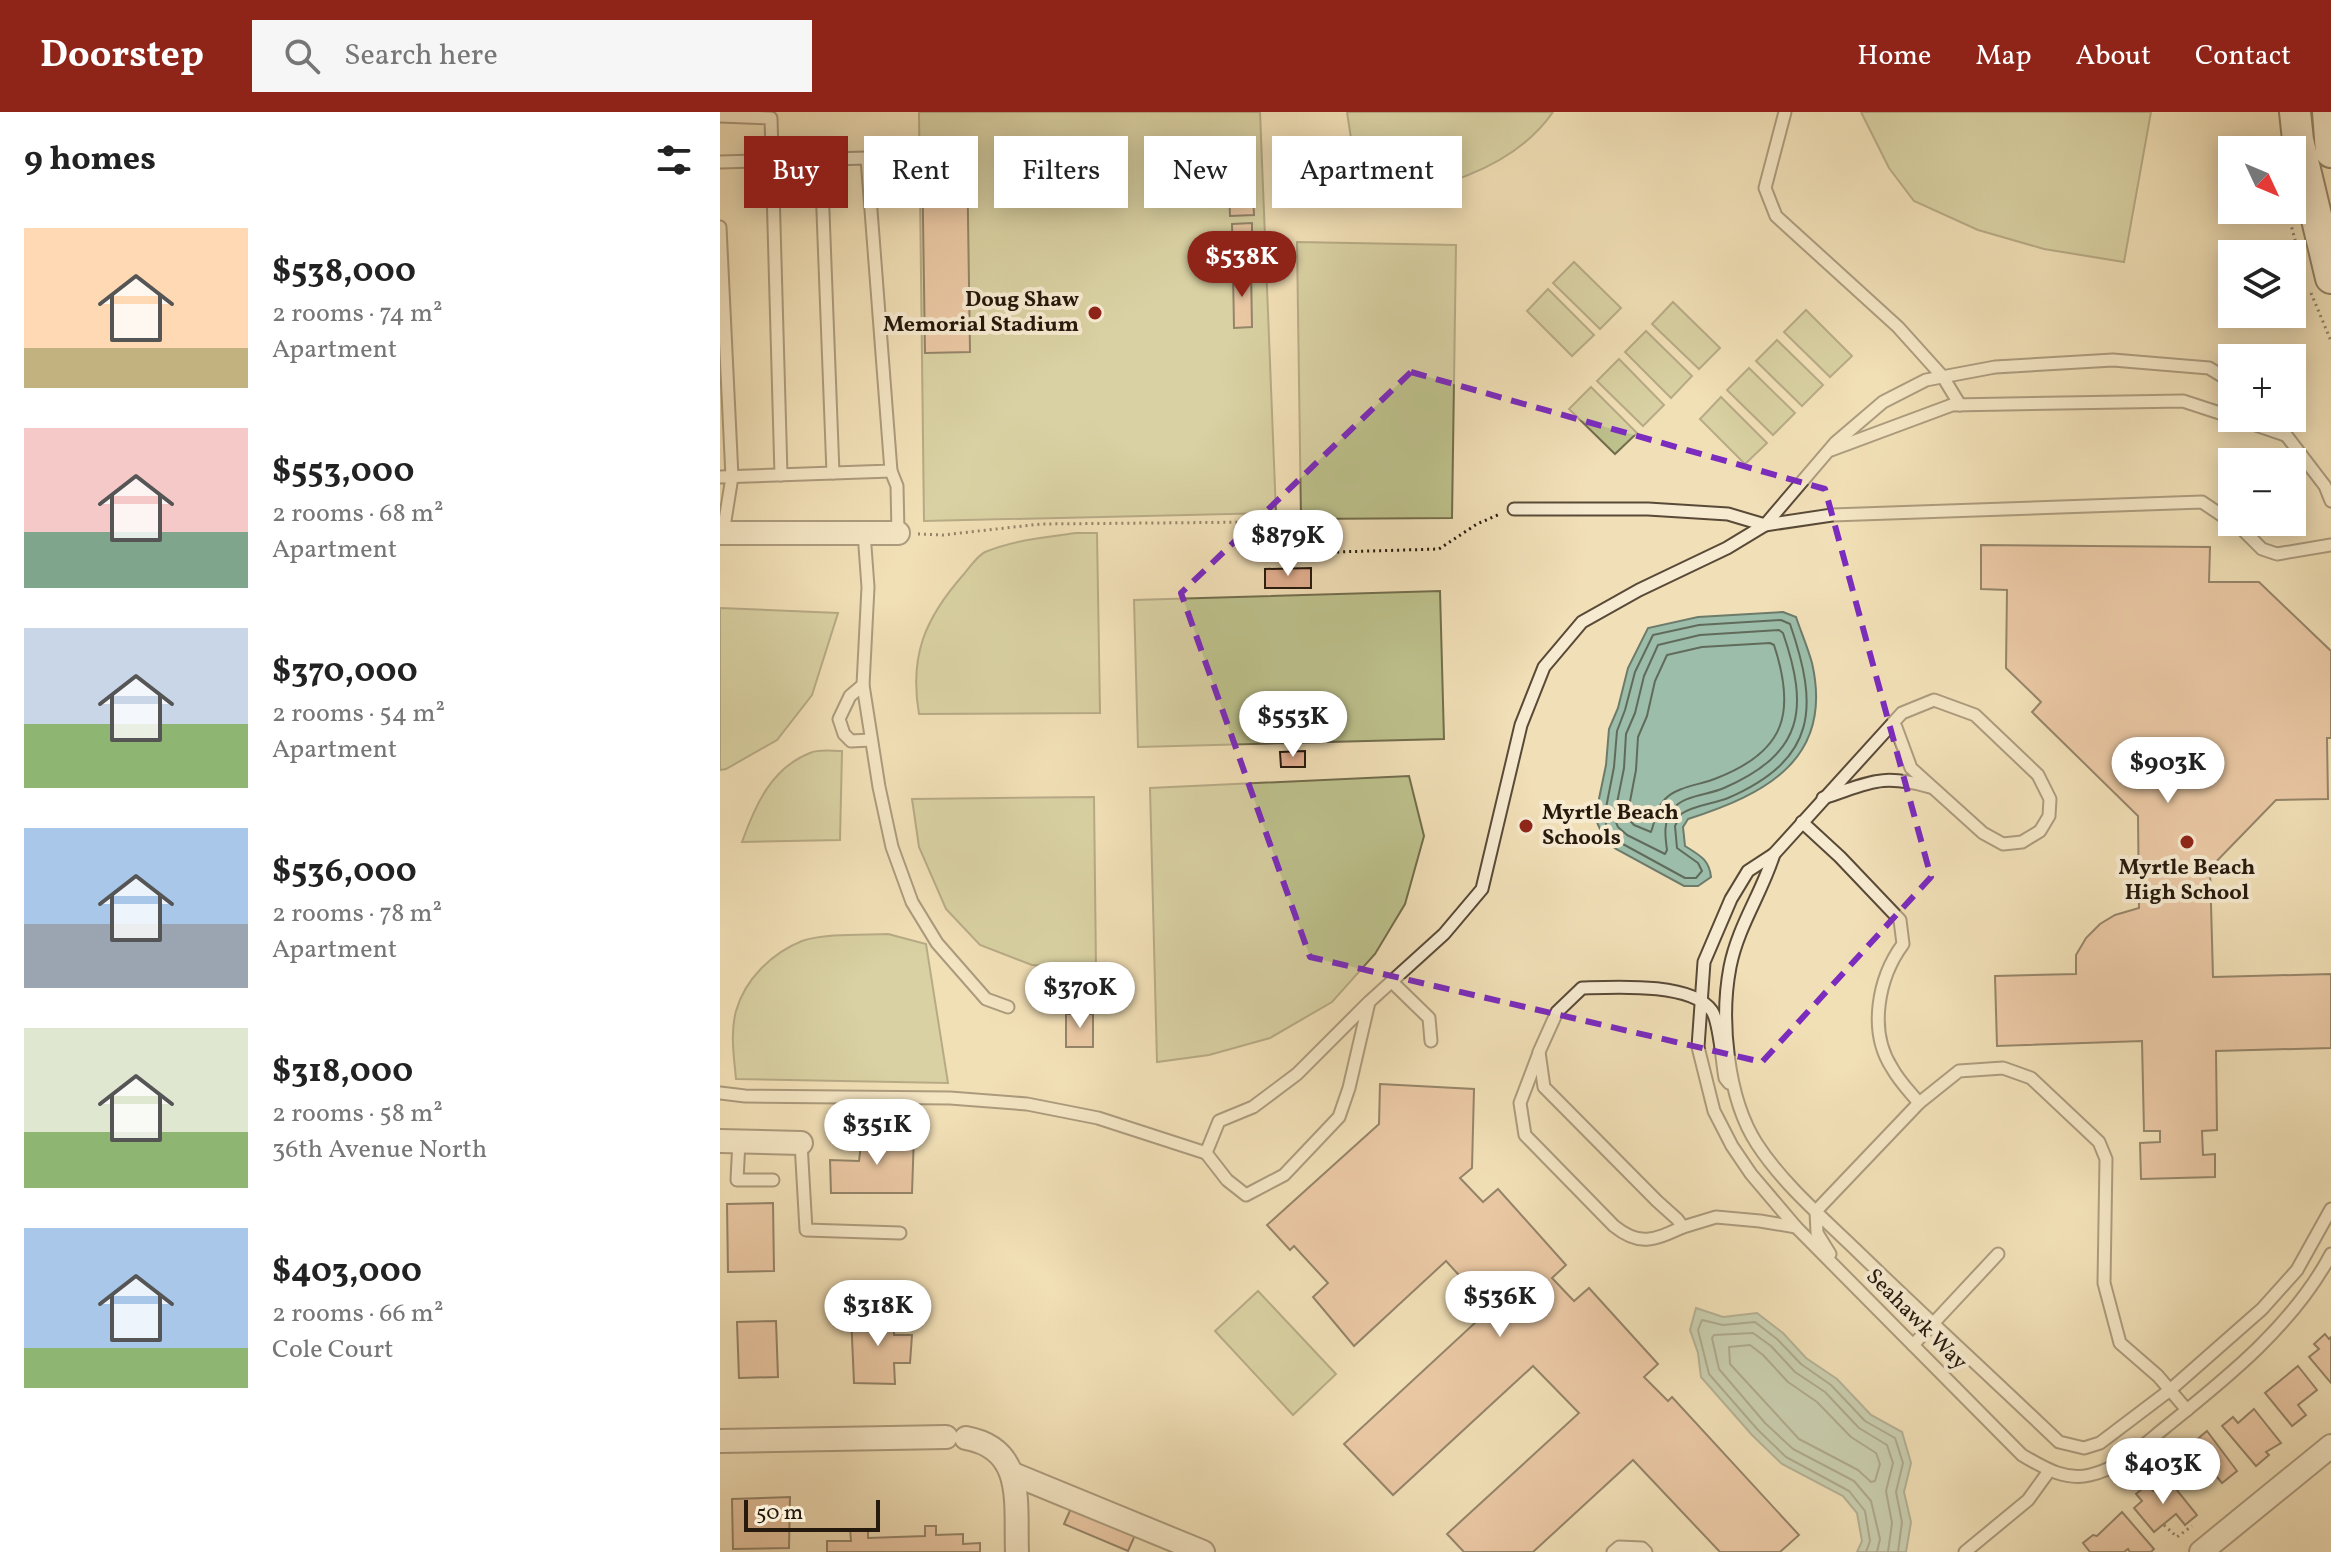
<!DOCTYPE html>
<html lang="en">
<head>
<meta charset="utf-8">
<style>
  :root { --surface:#fff; --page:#f6f6f6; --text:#222; --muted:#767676; --accent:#8f2418 }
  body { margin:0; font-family:Vollkorn,serif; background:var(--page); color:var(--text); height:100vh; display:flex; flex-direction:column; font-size:30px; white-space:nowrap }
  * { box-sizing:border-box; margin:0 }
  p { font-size:26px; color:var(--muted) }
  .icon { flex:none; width:44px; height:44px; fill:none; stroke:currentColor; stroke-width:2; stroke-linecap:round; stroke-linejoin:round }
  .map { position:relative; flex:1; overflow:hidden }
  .side { display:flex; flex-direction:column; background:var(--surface); width:720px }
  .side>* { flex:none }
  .banner { position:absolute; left:24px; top:24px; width:760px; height:72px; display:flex; gap:16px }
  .needle { width:52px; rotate:134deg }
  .fabs { position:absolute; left:1498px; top:24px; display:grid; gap:16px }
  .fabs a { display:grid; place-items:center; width:88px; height:88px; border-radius:0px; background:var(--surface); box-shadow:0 4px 20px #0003; font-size:40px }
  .scale { position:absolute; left:24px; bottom:20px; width:136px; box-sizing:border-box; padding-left:8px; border:4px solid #26190d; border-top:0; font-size:22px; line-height:28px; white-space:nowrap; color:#26190d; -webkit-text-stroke:6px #f6ead0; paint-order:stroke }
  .price { position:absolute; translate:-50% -68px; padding:0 18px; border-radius:28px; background:#fff; color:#222; font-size:26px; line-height:52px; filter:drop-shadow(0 2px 4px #0008) }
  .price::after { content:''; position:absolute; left:50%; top:48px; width:24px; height:18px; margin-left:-12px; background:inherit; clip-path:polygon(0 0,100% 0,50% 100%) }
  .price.on { background:var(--accent); color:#fff }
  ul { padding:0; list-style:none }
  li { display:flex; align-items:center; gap:24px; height:200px; padding:0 24px }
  li span { display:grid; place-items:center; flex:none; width:224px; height:160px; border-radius:0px; color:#555 }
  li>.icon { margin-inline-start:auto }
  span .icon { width:96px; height:96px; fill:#fffc; stroke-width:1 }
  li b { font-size:34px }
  h2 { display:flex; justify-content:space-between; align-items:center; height:96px; padding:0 24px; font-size:34px }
  .chip { padding:0 28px; border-radius:0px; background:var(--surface); box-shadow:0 4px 20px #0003; font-size:28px; line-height:72px }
  .chip.on { background:var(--accent); color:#fff }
  header { display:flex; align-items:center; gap:48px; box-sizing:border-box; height:112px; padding:0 40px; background:var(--accent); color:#fff }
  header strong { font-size:38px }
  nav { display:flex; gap:44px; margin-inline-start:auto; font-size:28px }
  .search { width:560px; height:72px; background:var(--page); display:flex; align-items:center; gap:20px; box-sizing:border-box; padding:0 28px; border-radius:0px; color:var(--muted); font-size:30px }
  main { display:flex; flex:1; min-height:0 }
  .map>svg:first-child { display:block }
  .green { fill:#bdc18c; stroke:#726d4c; stroke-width:2 }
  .water { fill:#9cbda9; stroke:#6d7b6b; stroke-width:2 }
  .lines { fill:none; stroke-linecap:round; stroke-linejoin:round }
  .shore { stroke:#616b5b; stroke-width:2 }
  .building { fill:#e4af90; stroke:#26190d; stroke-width:2 }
  .service-casing { stroke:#594a38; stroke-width:15 }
  .minor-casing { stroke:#594a38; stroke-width:26 }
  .secondary-casing { stroke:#26190d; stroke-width:34 }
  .path { stroke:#26190d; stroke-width:3; stroke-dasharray:2 4; stroke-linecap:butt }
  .service { stroke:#f6ead0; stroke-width:11 }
  .minor { stroke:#f6ead0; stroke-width:22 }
  .secondary { stroke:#f6ead0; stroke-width:30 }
  .marked { fill:none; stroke:#7b2cbf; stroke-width:6; stroke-dasharray:16 10; stroke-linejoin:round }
  .poi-dot { fill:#8f2418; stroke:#f6ead0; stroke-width:3 }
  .labels { text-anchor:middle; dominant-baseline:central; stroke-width:8; stroke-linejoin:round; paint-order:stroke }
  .poi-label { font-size:22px; font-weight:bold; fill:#26190d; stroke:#f6ead0; text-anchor:end }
  .street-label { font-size:22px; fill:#26190d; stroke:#f6ead0 }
</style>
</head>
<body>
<header>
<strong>Doorstep</strong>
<div class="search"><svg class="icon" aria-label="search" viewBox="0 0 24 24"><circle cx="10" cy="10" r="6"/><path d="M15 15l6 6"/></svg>Search here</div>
<nav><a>Home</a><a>Map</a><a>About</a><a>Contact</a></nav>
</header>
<main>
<section class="side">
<h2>9 homes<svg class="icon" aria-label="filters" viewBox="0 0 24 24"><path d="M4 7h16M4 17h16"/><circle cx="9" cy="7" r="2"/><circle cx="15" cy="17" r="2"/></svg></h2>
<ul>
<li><span style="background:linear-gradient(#ffd9b3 75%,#c2b280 0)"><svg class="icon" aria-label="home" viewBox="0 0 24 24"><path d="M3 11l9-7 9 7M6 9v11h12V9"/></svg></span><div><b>$538,000</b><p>2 rooms · 74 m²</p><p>Apartment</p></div></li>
<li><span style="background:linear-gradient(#f6c9c9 65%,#7fa58c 0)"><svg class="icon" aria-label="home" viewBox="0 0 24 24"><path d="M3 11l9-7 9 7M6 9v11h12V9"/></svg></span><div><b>$553,000</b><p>2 rooms · 68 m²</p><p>Apartment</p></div></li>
<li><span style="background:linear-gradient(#c9d6e8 60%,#8fb573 0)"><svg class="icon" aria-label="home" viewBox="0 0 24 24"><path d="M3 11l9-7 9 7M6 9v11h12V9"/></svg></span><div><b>$370,000</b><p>2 rooms · 54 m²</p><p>Apartment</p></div></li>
<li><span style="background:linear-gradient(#a9c7e8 60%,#9aa5b1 0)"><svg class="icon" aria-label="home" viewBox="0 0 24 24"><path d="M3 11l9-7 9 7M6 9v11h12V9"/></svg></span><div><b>$536,000</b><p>2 rooms · 78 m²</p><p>Apartment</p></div></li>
<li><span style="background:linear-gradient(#dfe7d0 65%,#8fb573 0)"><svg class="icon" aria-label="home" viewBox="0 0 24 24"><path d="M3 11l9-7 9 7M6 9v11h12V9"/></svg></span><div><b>$318,000</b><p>2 rooms · 58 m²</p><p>36th Avenue North</p></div></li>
<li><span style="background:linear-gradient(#a9c7e8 75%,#8fb573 0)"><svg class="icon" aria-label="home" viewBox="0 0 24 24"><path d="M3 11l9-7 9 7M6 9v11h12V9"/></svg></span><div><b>$403,000</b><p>2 rooms · 66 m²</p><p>Cole Court</p></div></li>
</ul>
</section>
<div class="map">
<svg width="1611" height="1440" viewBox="0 0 1611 1440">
  <rect width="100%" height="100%" fill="#f1dfb7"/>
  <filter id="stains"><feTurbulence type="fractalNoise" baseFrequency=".0025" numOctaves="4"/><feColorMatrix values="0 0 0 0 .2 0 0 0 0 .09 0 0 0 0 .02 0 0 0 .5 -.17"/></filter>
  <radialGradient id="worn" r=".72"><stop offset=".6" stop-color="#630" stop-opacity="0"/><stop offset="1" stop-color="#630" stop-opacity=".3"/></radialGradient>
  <!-- green -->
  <g class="green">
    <polygon points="199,0 540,0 556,401 204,409"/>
    <path d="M627 0H833C791 61 709 78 641 92Z"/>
    <polygon points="1141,0 1431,0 1404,150 1324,137 1258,118 1194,89 1169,56"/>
    <polygon points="577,130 736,133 732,406 581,407"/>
    <polygon points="854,150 901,196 880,217 833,171"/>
    <polygon points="828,177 874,223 852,244 807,199"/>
    <polygon points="953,190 1000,236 979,257 932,212"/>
    <polygon points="1086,198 1132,244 1110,265 1064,220"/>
    <polygon points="926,219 972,264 951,286 905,240"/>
    <polygon points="1057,228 1103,273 1082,294 1036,249"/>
    <polygon points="899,247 944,293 923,314 877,269"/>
    <polygon points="1029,256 1075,301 1053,323 1007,278"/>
    <polygon points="871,275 917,321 895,342 849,297"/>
    <polygon points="1001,285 1047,331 1025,352 980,307"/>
    <path d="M356 421H377L380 601 199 602C189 544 205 506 244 462 250 455 257 444 265 440 294 428 326 425 356 421Z"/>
    <polygon points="720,479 724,627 418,635 414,488"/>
    <polygon points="0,496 118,501 92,583 57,628 6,657 0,658"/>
    <path d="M122 639 120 728 22 730C35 694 51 656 90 641 98 637 112 639 122 639Z"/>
    <polygon points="689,664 704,724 685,792 655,842 612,890 550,926 489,943 437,950 430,676"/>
    <polygon points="374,685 376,858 312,853 260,833 226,797 199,735 192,687"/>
    <path d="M168 822 206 832 228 971 16 967C14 945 10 921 16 899 25 867 52 841 82 829 105 821 144 823 168 822Z"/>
    <polygon points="538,1179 616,1262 573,1303 495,1219"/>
  </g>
  <!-- water -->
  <g class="water">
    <path d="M1063 500 1076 505C1081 520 1088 536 1092 551 1114 647 1046 682 968 707L963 715 965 734C979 743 989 747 991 765L978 774H964L896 737 885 728 875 706 886 653 889 617 898 596 908 556 928 516 978 505Z"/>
    <polygon points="976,1196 1003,1205 1037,1201 1063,1221 1086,1246 1117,1267 1151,1303 1182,1320 1191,1351 1184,1380 1191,1410 1186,1440 1137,1440 1142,1429 1137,1401 1123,1384 1062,1352 1032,1323 981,1265 978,1241 970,1218"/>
  </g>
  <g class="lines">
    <!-- shore -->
    <g class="shore">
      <path d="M1061 508 1070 512C1099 596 1097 647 1008 686 993 692 974 693 961 702L955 714 957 736 978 751 982 759 976 766H965L901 731 890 722 884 706 894 655 897 619 905 598 915 560 933 523 979 513Z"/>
      <path d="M1059 518 1063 521C1089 597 1084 641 1004 676 989 683 963 683 953 697 943 710 945 723 947 738L945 742 907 723 898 715 894 706 904 656 906 622 915 601 924 564 938 533 980 523Z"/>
      <path d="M1050 531 1054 533C1076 600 1066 639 997 666 981 673 958 674 945 687 936 697 935 709 931 720L914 713 907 705 916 658 918 625 927 604 935 569 947 543 982 535Z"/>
      <polygon points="1030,1233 1043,1243 1068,1270 1097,1290 1131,1325 1156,1341 1160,1352 1155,1369 1151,1370 1138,1358 1079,1327 1010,1252 1009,1235"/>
      <polyline points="1146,1440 1150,1429 1145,1399 1129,1379 1066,1345 1038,1318 989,1262 978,1218 982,1208 1003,1213 1035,1210 1057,1227 1081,1252 1111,1273 1145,1309 1175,1326 1183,1351 1176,1380 1182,1410 1178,1440"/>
      <polyline points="1157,1440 1160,1427 1151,1389 1134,1369 1073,1337 1045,1311 999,1257 992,1226 994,1223 1033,1221 1051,1234 1075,1260 1105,1280 1139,1316 1167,1333 1173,1351 1166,1379 1172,1411 1168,1440"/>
    </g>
  </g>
  <!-- building -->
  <g class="building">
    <polygon points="247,38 250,240 205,241 202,39"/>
    <polygon points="531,46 534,103 510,104 508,47"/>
    <polygon points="532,111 532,153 513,154 512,112"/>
    <polygon points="531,158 532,215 514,216 513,159"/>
    <polygon points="1261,433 1490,435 1489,470 1539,470 1611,539 1611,626 1607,626 1608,687 1556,688 1490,756 1493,865 1611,862 1611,936 1496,939 1497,1018 1482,1019 1483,1043 1495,1042 1495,1065 1421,1067 1420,1031 1440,1030 1440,1019 1424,1019 1422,929 1277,934 1275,864 1356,862 1356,843 1366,826 1380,812 1395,803 1419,796 1418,704 1312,600 1321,590 1286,556 1287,478 1261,477"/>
    <polygon points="591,456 591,476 545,476 545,457"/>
    <polygon points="585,639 585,655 561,655 560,640"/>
    <rect x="346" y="902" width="27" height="33"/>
    <polygon points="660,972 754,977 752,1056 740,1066 763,1090 778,1077 846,1153 832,1166 854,1189 869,1176 938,1252 924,1265 948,1289 952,1285 1079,1423 1060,1440 1000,1440 913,1348 813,1440 744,1440 727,1422 859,1301 813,1254 673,1383 624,1332 770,1197 726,1149 634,1234 593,1185 608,1171 574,1134 570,1138 547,1113 659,1012"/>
    <polygon points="194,1023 192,1081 111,1081 110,1048 139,1049 142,1024"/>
    <polygon points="53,1091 54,1159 8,1160 7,1092"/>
    <polygon points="174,1199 174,1223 192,1223 190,1251 174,1251 175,1272 134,1271 131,1203"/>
    <polygon points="56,1209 58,1265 19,1266 17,1210"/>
    <polygon points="1605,1222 1609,1227 1611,1225 1611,1271 1589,1245 1599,1237 1594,1232"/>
    <polygon points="1578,1254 1597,1278 1578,1293 1586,1303 1572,1314 1545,1281"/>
    <polygon points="1534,1297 1561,1331 1546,1340 1549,1343 1536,1354 1502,1314 1513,1305 1518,1311"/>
    <polygon points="1487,1319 1517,1359 1502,1371 1491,1358 1478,1369 1472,1369 1466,1373 1448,1351 1457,1344 1452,1338 1464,1328 1469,1334"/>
    <polygon points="1448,1367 1477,1403 1465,1413 1456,1402 1434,1420 1414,1396 1422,1389 1416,1382 1427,1373 1433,1379"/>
    <polygon points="70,1385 69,1436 13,1437 12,1387"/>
    <polygon points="352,1394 416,1421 408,1439 344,1412"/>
    <polygon points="1402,1400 1434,1437 1431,1440 1410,1440 1408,1437 1404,1440 1370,1440 1363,1431 1373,1423 1377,1424"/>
    <polygon points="205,1414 216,1414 216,1423 243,1422 243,1432 260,1431 260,1440 107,1440 107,1429 131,1429 130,1417 148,1417 148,1426 205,1424"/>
  </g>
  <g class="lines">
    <!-- service casing -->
    <g class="service-casing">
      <g id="service">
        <polyline points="1065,0 1045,76 1056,104 1178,215 1223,265 1240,293"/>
        <polyline points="0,4 51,6 61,363"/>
        <polyline points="99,46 102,74 113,361"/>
        <polyline points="0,50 147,46 171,359 0,365"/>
        <polyline points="0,115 12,365 3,421"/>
        <polyline points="1515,306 1565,323"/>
        <polyline points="1553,306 1605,374 1611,389"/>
        <polyline points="1111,338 1232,293 1463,289 1512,305"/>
        <polyline points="171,359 177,374 178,421"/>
        <polyline points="794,397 928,397 1008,402 1045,413 1112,403 1482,390 1522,417 1542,437 1557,442 1611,433"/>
        <polyline points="144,421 148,475 143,573 159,675 172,735 192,790 217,831 266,887 288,895"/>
        <polyline points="143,573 130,584 119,607 124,622 131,629 151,628"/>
        <path d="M1174 610 1191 656 1263 721 1283 732 1302 730 1320 719 1329 704 1330 687 1318 663 1255 603 1214 588 1182 601 1054 742 1028 759 1011 787 984 850 978 935 994 999 1012 1034 1031 1062 1076 1115 1302 1343C1323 1355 1344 1369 1370 1363 1401 1356 1423 1333 1447 1314 1508 1265 1574 1212 1611 1142"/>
        <path d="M1103 686C1150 671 1160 661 1210 675"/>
        <path d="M1082 710 1120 745 1180 808 1183 832C1158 866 1148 919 1172 956 1179 969 1190 980 1199 991"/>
        <path d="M1054 742C1042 781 1018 814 1010 855 1000 907 1007 986 1037 1032 1063 1072 1102 1105 1136 1138 1203 1203 1272 1266 1339 1330L1364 1336 1380 1331 1450 1278 1542 1197 1577 1158 1611 1097"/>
        <polyline points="672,870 709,906 711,929"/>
        <polyline points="649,890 629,976 619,1005 564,1063 526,1083 507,1068 486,1041 499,1009 533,995 577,962 649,890 724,822 762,777 801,613 824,555 862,510 919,478 1007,436 1045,413 1115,331 1163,290 1206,268 1275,255 1393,248 1489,256 1512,270"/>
        <path d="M819 941 800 991 805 1023 894 1114C920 1135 934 1128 963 1115"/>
        <path d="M1009 971 1005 966C1002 951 1000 911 992 899 972 870 894 875 862 876L837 900 819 940 824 975 937 1089 957 1107 963 1115 996 1105 1040 1109 1076 1115"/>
        <polyline points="0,981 25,984 230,986 307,992 378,1006 486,1041"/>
        <polyline points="19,1029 17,1068 53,1068"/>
        <polyline points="81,1031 86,1118 180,1121"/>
        <polyline points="1110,1142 1097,1121 1096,1099 1199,991 1239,959 1283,956 1311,966 1379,1030 1386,1047 1384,1171 1400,1231 1438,1264 1467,1298"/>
        <polyline points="1193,1233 1278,1142"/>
        <polyline points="893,1440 899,1435 922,1436 926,1440"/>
        <polyline points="1245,1440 1308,1388 1329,1359"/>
      </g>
    </g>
    <!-- minor casing -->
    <g class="minor-casing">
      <g id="minor">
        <polyline points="0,421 178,421"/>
        <polyline points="0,1029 81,1031"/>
        <path d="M246 1326C306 1337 295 1392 297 1440"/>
        <polyline points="0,1329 226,1325"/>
        <polyline points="293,1362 483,1440"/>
        <polyline points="1481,1440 1611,1334"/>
      </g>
    </g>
    <!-- secondary casing -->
    <g class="secondary-casing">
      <g id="secondary">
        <polyline points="1575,0 1578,28 1611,166"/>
        <polyline points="1608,0 1611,40"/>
      </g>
    </g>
    <!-- path -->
    <g class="path">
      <polyline points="1567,98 1578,139"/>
      <polyline points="1591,181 1611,229"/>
      <polyline points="198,422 223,423 321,412 545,410 564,432 582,441 719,437 757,412 780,402"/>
      <polyline points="1444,1413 1457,1425 1472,1414"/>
    </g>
    <!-- service -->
    <use href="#service" class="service"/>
    <!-- minor -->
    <use href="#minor" class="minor"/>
    <!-- secondary -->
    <use href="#secondary" class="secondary"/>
  </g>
  <!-- marked area -->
  <path d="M0 0H1611V1440H0ZM691 260 1105 377 1211 765 1042 950 590 845 461 481Z" fill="#f1dfb7" fill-opacity=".55" fill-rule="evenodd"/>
  <path class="marked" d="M691 260 1105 377 1211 765 1042 950 590 845 461 481Z"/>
  <!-- markers -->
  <g class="poi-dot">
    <circle cx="375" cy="201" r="8"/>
    <circle cx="806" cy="714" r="8"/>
    <circle cx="1467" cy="730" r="8"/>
  </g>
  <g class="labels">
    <!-- poi labels -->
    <g class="poi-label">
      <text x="359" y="188">Doug Shaw<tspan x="359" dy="25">Memorial Stadium</tspan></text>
      <text x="822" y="701" text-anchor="start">Myrtle Beach<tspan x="822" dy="25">Schools</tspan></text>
      <text x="1467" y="756" text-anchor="middle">Myrtle Beach<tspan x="1467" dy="25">High School</tspan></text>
    </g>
    <!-- street labels -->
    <g class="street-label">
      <text transform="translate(1196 1208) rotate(45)">Seahawk Way</text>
    </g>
  </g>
  <rect width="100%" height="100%" filter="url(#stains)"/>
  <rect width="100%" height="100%" fill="url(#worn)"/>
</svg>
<div class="fabs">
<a><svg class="needle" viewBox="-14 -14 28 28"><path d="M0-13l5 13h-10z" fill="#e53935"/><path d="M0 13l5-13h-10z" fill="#767676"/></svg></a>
<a><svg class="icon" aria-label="layers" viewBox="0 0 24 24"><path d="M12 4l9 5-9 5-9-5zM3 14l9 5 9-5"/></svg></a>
<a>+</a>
<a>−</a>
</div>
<div class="scale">50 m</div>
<b class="price on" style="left:522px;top:187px">$538K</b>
<b class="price" style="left:568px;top:466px">$879K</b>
<b class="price" style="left:573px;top:647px">$553K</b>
<b class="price" style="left:1448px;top:693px">$903K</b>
<b class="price" style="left:360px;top:918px">$370K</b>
<b class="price" style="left:157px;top:1055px">$351K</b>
<b class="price" style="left:780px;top:1227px">$536K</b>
<b class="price" style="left:158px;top:1236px">$318K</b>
<b class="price" style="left:1443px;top:1394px">$403K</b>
<div class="banner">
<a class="chip on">Buy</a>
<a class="chip">Rent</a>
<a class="chip">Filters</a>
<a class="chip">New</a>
<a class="chip">Apartment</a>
</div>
</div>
</main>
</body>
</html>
